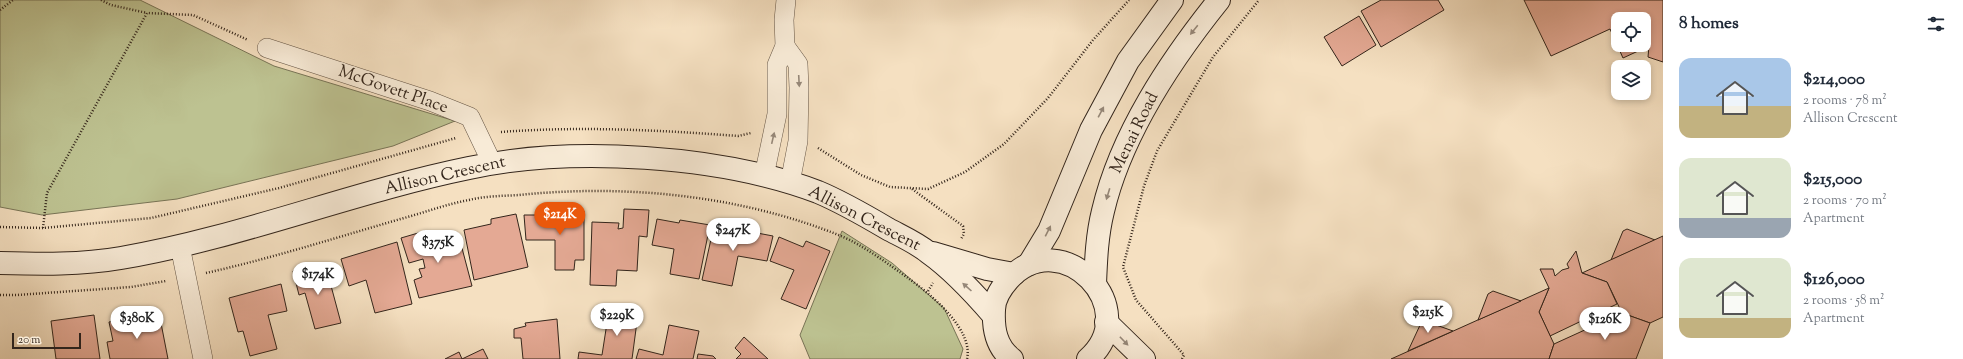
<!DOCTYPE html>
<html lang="en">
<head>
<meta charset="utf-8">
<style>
  :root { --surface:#fff; --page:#f2f2f3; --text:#1f2937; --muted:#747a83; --accent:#ea580c }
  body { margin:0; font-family:"Sorts Mill Goudy",serif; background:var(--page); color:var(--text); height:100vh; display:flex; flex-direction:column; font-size:15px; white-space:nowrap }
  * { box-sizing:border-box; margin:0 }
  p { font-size:13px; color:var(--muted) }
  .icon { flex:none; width:22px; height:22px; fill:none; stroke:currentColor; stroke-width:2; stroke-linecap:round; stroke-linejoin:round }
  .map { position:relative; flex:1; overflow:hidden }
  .sheet { display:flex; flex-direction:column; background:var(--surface); width:300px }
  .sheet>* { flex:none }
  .fabs { position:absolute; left:1611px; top:12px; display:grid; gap:8px }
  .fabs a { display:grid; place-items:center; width:40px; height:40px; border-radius:8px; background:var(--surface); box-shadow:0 2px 6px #0003; font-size:20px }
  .scale { position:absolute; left:12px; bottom:10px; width:69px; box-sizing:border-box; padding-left:4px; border:2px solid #33251b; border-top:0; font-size:11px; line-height:14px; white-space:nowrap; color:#33251b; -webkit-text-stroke:3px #f8ebd7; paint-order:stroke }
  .price { position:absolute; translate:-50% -34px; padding:0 9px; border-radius:14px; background:#fff; color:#222; font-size:13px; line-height:26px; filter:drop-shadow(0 1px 2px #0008) }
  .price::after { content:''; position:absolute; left:50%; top:24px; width:12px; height:9px; margin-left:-6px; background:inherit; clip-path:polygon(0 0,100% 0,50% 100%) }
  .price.selected { background:var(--accent); color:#fff }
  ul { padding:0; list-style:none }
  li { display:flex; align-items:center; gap:12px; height:100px; padding:0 16px }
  li span { display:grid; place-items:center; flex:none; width:112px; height:80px; border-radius:12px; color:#555 }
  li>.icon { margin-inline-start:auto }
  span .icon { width:48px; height:48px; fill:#fffc; stroke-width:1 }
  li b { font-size:17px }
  h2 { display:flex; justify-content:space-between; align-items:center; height:48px; padding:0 16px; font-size:17px }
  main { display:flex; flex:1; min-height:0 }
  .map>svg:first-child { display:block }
  .green { fill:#bdc291; stroke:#787456 }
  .building { fill:#e4a994; stroke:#33251b; fill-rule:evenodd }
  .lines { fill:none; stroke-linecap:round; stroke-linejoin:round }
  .street-casing { stroke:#645444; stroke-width:20 }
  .secondary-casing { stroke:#33251b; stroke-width:24 }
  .path { stroke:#33251b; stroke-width:2.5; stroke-dasharray:1 2; stroke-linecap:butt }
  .street { stroke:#f8ebd7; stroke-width:19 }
  .secondary { stroke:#f8ebd7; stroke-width:22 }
  .oneway { fill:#968879 }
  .labels { text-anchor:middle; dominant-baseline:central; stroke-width:3; stroke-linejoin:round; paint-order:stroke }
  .street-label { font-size:17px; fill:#33251b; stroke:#f8ebd7 }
</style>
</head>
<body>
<main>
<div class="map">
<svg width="1663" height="359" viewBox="0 0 1663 359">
  <rect width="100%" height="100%" fill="#f5e0c1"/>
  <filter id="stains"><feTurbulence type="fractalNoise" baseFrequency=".005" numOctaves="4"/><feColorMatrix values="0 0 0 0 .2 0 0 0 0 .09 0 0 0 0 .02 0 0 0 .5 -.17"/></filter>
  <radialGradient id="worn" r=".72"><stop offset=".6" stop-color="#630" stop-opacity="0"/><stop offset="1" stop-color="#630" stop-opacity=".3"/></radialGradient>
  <!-- green -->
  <g class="green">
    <polygon points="0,0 140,0 274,66 455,121 393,146 177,199 42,215 0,207"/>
    <polygon points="842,231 892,263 944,308 963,349 960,359 810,359 800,335"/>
  </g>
  <!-- building -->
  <g class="building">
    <polygon points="1381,0 1438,0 1444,10 1381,47 1361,11"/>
    <path d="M1524 0H1663V62L1648 57 1649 46 1623 58 1610 29 1551 56ZM1618 19H1644V45H1618Z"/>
    <polygon points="1359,16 1376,45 1342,66 1324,37"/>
    <polygon points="624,209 649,210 647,237 639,236 637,271 617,270 616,286 590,285 592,222 619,223 618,229 623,228"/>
    <polygon points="563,210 584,211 584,260 575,260 574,270 555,270 555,240 526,240 524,215 563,215"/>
    <polygon points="516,214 528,267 474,280 464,230 491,224 491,219"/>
    <polygon points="657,219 679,223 680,220 710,225 699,279 670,274 674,249 652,245"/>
    <polygon points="715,221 736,226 736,229 773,236 767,261 738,256 732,286 702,280"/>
    <polygon points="1627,229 1655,240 1611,260 1623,231"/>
    <polygon points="425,231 431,251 436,250 434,239 458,233 472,286 419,298 414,280 422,277 419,269 425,268 423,259 409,263 401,238"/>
    <polygon points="1663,236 1663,317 1650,323 1622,313 1607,282 1582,273"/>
    <polygon points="779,237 803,247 806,241 830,251 806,309 781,299 794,270 770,261"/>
    <polygon points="397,242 412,304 375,313 366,280 349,286 341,259"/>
    <polygon points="1576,251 1582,273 1607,282 1617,304 1550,336 1539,312 1549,288 1540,269 1553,269 1555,276 1562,270 1569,268 1567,264"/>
    <polygon points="318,264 324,284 330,282 341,323 315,329 305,293 299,295 293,271"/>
    <polygon points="281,284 287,311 268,315 277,349 250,356 243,331 238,332 229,298"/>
    <polygon points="1549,288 1539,312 1554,344 1549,359 1391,359"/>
    <polygon points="1493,291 1521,301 1478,320 1488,294"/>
    <polygon points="609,310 638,314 632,359 578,359 579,352 602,355"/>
    <polygon points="1622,313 1650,323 1636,359 1549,359 1554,344"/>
    <polygon points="94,315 100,359 56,359 51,321"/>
    <polygon points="133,316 135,324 160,318 168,359 110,359 107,342 113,341 109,322"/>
    <polygon points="557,319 560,359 523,359 521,338 514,338 514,329 526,326 525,323"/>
    <polygon points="1425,321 1453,331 1408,351 1421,323"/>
    <polygon points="669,325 699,331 693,359 636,359 639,349 663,355"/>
    <polygon points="744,337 768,359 736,359 741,354 735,348"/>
    <polygon points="483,349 488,359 445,359 459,352 462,359"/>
    <polygon points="698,354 713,356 716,359 697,359"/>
  </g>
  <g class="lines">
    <!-- street casing -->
    <g class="street-casing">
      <g id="street">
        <polyline points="785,46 798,64 799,88 798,141 790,183"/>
        <polyline points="267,48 430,101 470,117 492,163"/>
        <polyline points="764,176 777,114 777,65 785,46 784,20 786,0"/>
        <polyline points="180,246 203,359"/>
      </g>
    </g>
    <!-- secondary casing -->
    <g class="secondary-casing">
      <g id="secondary">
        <polyline points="933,253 987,269 1014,274"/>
        <path d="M0 263C40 264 81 265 121 258 239 238 352 192 469 168 571 146 720 155 818 192 842 202 866 216 888 229 901 236 917 243 929 253 953 270 974 293 993 315"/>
        <polyline points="1029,264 1049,231 1091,130 1128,61 1172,0"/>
        <path d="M1095 284C1096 259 1097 235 1103 211 1121 134 1170 61 1219 0"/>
        <polyline points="1106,322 1144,359"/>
        <path d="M1012 359C996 347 993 329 994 310 994 298 1001 288 1009 279 1062 222 1145 309 1088 359"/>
      </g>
    </g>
    <!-- path -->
    <g class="path">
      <polyline points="101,0 111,5 147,13"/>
      <polyline points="0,10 13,0"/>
      <path d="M501 132C580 126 659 130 738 136L751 133"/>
      <polyline points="818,148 861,175 890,187 928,189 965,172 1004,144 1048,98 1093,40 1129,0"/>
      <polyline points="912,189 963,226 964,234 961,239"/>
      <polyline points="0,227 43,228 151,218 279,188 456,138"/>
      <polyline points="43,228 47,193 147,13 193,15 248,40"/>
      <path d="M206 273C273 258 338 237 404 218 426 212 447 204 469 200 485 196 502 196 519 195 626 184 740 195 841 236 861 244 890 265 908 278 929 293 974 329 967 359"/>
      <polyline points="928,291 933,283"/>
      <polyline points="0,295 17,295 131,287 166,281"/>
      <polyline points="1182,359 1184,355 1136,300 1123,267 1144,186 1157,151 1213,57 1259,0"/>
    </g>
    <!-- street -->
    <use href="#street" class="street"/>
    <!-- secondary -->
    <use href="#secondary" class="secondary"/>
  </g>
  <!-- one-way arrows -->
  <defs><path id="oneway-solid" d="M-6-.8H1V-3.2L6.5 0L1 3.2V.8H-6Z"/></defs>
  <g class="oneway">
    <use href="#oneway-solid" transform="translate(1194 30) rotate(129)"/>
    <use href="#oneway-solid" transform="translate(799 81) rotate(87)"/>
    <use href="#oneway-solid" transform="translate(1101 112) rotate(-62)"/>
    <use href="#oneway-solid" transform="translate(773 138) rotate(-77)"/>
    <use href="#oneway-solid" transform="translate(1108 194) rotate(107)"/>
    <use href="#oneway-solid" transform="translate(1048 231) rotate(-63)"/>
    <use href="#oneway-solid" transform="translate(967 287) rotate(-138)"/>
    <use href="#oneway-solid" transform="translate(1124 341) rotate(46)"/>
  </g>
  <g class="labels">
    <!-- street labels -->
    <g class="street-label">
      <text transform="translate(393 90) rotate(19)">McGovett Place</text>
      <text transform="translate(1135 133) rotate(-64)">Menai Road</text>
      <text transform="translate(445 176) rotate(-13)">Allison Crescent</text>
      <text transform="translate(864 219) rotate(27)">Allison Crescent</text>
    </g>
  </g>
  <rect width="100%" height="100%" filter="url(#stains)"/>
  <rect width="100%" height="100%" fill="url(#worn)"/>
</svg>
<div class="fabs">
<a><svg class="icon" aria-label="locate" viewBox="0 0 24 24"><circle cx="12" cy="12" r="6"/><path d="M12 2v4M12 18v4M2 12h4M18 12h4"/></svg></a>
<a><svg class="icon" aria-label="layers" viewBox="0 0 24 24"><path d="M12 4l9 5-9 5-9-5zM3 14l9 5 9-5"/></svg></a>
</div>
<div class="scale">20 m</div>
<b class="price selected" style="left:560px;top:236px">$214K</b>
<b class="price" style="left:733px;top:252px">$247K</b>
<b class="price" style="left:438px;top:264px">$375K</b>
<b class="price" style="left:318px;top:296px">$174K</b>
<b class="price" style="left:1428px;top:334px">$215K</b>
<b class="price" style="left:617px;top:337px">$229K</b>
<b class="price" style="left:137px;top:340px">$380K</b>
<b class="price" style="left:1605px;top:341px">$126K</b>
</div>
<section class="sheet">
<h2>8 homes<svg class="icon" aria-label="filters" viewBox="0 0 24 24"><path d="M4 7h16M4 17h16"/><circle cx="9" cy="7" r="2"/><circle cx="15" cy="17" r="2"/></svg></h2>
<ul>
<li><span style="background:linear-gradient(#a9c7e8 60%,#c2b280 0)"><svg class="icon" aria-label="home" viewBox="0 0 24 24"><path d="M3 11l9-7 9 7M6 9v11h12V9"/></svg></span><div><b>$214,000</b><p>2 rooms · 78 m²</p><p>Allison Crescent</p></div></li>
<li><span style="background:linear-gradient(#dfe7d0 75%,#9aa5b1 0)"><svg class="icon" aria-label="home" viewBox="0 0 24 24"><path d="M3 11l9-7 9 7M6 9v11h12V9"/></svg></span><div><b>$215,000</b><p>2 rooms · 70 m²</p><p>Apartment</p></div></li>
<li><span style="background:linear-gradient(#dfe7d0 75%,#c2b280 0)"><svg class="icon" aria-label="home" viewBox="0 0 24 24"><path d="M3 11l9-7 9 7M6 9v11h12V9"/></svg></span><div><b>$126,000</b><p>2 rooms · 58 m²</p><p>Apartment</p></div></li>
</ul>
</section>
</main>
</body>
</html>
